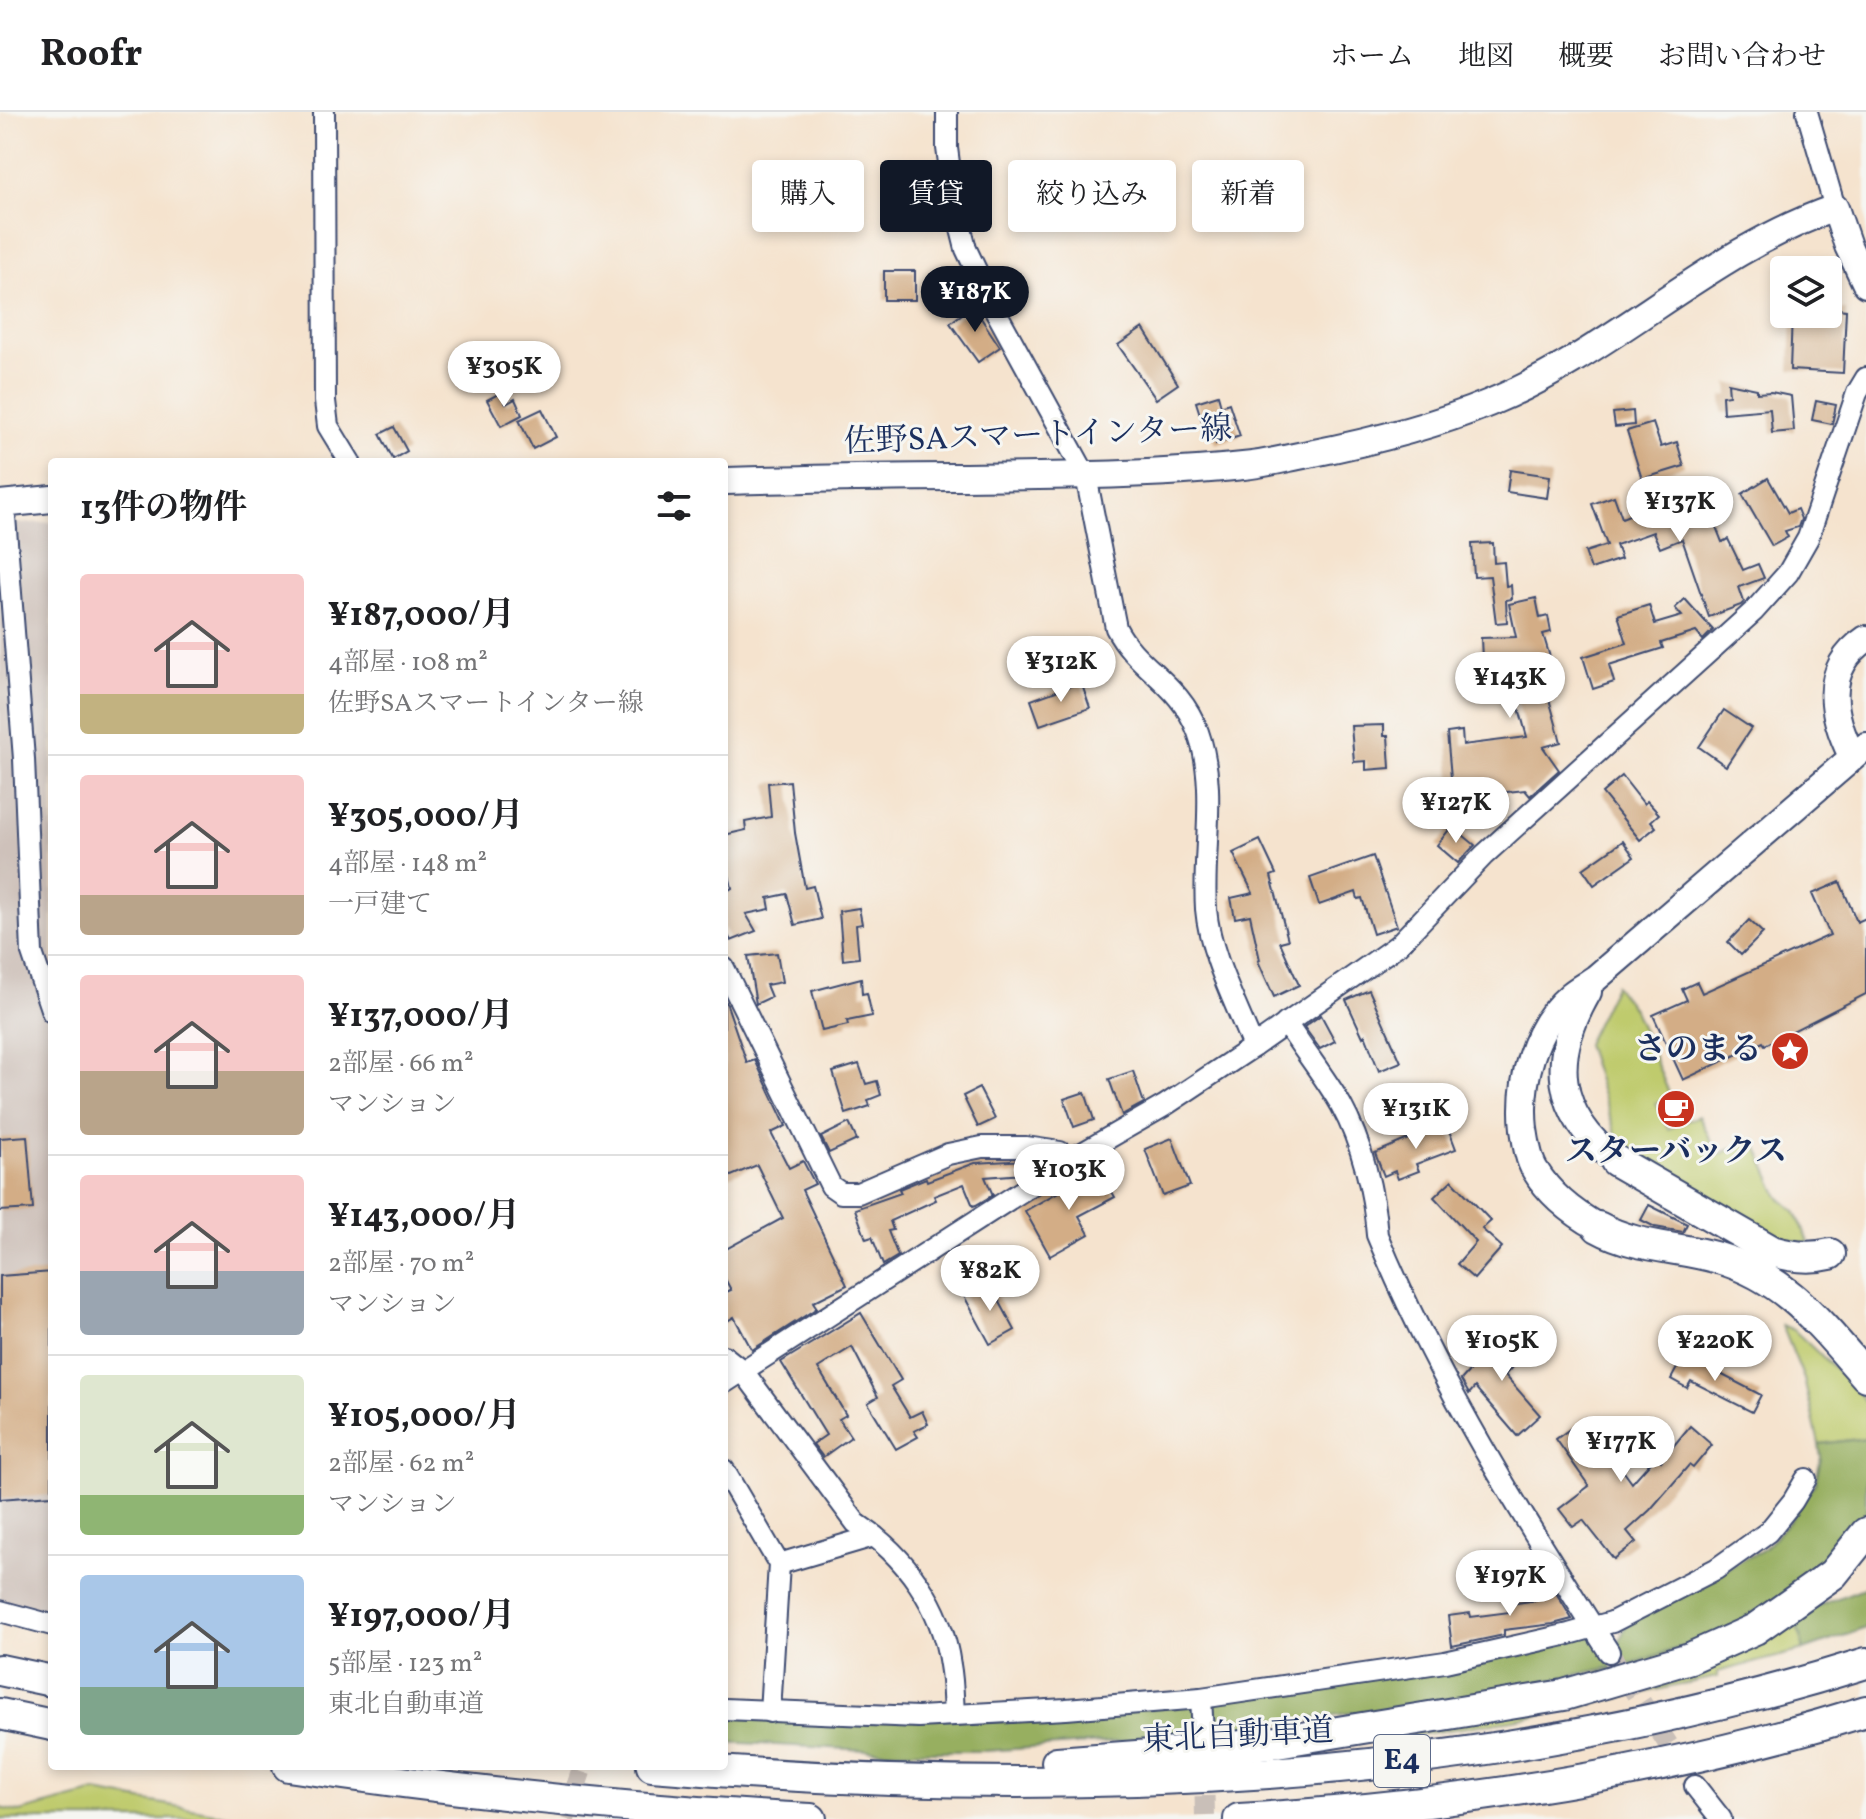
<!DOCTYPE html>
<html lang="ja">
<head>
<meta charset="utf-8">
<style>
  :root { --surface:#fff; --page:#f2f2f2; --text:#202124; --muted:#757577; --line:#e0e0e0; --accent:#111827 }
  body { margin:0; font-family:Vollkorn,"Noto Serif JP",serif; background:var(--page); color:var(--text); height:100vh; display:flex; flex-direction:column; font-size:30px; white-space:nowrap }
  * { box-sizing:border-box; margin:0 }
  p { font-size:26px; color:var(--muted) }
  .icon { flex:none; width:44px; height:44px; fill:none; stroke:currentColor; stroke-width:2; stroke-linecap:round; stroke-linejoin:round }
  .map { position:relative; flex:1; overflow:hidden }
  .panel { position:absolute; left:48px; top:346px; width:680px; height:1312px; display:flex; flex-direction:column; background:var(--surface); border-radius:8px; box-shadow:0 4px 12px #0003 }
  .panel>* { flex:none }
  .guide { position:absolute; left:752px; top:48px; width:760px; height:72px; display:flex; gap:16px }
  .buttons { position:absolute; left:1770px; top:144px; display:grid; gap:16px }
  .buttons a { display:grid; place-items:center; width:72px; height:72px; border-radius:8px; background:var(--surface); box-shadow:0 4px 12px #0003; font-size:40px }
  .price { position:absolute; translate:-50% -68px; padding:0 18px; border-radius:28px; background:#fff; color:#222; font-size:26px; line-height:52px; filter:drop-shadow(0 2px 4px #0008) }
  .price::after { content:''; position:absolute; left:50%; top:48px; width:24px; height:18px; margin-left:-12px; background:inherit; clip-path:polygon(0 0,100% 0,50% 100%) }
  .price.selected { background:var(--accent); color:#fff }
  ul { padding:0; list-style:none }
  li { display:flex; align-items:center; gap:24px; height:200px; padding:0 32px }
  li+li { border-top:2px solid var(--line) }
  li span { display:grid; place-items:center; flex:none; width:224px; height:160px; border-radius:8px; color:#555 }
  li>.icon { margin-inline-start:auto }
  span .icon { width:96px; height:96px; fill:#fffc; stroke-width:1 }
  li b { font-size:34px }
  h2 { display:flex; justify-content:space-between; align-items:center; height:96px; padding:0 32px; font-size:34px }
  .pill { padding:0 28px; border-radius:8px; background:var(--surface); box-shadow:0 4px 12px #0003; font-size:28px; line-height:72px }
  .pill.selected { background:var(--accent); color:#fff }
  header { display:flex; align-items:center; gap:48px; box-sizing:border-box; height:112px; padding:0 40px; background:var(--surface); border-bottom:2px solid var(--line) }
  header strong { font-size:38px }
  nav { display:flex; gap:44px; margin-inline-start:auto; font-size:28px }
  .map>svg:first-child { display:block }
  .industrial { fill:#cec1ba }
  .green { fill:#bfcb6d; stroke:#6d7d66; stroke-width:2 }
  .forest { fill:#97af60; stroke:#596f5f; stroke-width:2 }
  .building { fill:#d3ad86 }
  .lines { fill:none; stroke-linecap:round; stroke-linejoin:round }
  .minor-tunnel { stroke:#c9bfb8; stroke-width:20; stroke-dasharray:20 10; stroke-linecap:butt }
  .minor-casing { stroke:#3c4a6f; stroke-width:24 }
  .major-casing { stroke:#3c4a6f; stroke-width:30 }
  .highway-casing { stroke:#3c4a6f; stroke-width:34 }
  .minor { stroke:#fff; stroke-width:20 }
  .major { stroke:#fff; stroke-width:26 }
  .highway { stroke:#fff; stroke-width:30 }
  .labels { text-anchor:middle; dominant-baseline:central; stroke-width:6; stroke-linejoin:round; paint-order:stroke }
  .shield { fill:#f6f6f2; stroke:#5d6b8a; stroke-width:2 }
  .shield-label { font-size:30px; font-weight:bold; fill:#1b2f5e }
  .street-label { font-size:32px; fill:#1b2f5e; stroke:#f6f6f2 }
  .poi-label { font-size:32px; font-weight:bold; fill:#1b2f5e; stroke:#f6f6f2; text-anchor:end }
</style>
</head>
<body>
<header>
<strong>Roofr</strong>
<nav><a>ホーム</a><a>地図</a><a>概要</a><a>お問い合わせ</a></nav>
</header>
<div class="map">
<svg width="1866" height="1707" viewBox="0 0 1866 1707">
  <rect width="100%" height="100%" fill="#f6f6f2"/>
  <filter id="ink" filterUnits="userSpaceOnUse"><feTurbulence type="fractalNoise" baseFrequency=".0125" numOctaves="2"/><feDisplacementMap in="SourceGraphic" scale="16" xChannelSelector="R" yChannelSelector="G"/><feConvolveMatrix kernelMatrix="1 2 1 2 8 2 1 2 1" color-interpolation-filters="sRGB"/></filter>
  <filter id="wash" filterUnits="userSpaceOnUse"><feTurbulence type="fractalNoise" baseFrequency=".006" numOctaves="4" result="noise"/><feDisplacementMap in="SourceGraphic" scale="32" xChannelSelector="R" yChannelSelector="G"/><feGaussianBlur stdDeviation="1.8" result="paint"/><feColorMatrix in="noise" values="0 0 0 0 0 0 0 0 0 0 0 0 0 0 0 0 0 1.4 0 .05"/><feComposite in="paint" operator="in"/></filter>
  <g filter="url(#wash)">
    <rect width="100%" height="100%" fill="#f5e3ce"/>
    <!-- industrial -->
    <polygon class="industrial" points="52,410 52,1500 0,1488 0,412"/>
    <!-- green -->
    <g class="green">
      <polygon points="1615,873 1634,898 1670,983 1656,991 1668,1017 1699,1004 1718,1043 1754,1027 1779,1085 1795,1099 1810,1132 1774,1125 1645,1053 1618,1029 1586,932"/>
      <polygon points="1782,1213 1794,1218 1857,1278 1866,1292 1866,1326 1819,1332 1804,1267"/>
      <polygon points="1794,1503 1804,1538 1717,1560 1717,1565 1531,1605 1397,1626 1397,1621"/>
      <polygon points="96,1680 248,1707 0,1707 0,1696 19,1700"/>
    </g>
    <!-- forest -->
    <g class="forest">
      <polygon points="1866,1326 1866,1408 1790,1484 1709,1526 1640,1549 1557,1567 1427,1591 1145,1628 986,1639 884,1639 724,1630 724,1601 1148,1597 1590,1523 1608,1547 1623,1543 1619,1531 1626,1513 1632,1507 1764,1437 1789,1409 1815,1371 1821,1346 1819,1332"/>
      <polygon points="1866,1475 1866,1516 1804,1538 1794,1503"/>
    </g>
    <g id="blocks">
      <!-- building -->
      <g class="building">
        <rect x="884" y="159" width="31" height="29"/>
        <polygon points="973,194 1000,235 978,250 950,211"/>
        <polygon points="1828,196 1846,198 1843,261 1790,258 1792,202 1828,202"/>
        <polygon points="1143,216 1178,272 1156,287 1118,233"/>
        <polygon points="1728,271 1757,277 1757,281 1771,280 1791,284 1794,319 1772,321 1770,297 1723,301 1722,284 1729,283"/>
        <polygon points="500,281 506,292 515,287 522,303 501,314 487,288"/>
        <polygon points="1218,283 1221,294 1229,291 1240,324 1216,332 1211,316 1205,318 1196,290"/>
        <polygon points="1816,289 1836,293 1832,312 1812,308"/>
        <polygon points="542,297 556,325 533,337 519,308"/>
        <polygon points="1633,299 1634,313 1615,315 1613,301"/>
        <polygon points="1653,311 1661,335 1677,330 1684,354 1642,367 1627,319"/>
        <polygon points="394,315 407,339 393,347 380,322"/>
        <polygon points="1510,358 1550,364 1547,386 1507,380"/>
        <polygon points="1768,366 1788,401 1797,397 1801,407 1798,415 1785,419 1788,425 1772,434 1742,382"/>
        <polygon points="1700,374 1722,430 1728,427 1743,458 1758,452 1764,466 1739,475 1744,490 1741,493 1709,505 1682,427 1660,436 1653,420 1616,433 1621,447 1591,457 1585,440 1607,433 1592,392 1614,384 1622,406"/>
        <polygon points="1493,431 1494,451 1504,450 1506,474 1511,473 1512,487 1506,488 1507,510 1496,511 1490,464 1474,465 1472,432"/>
        <polygon points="1536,486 1540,506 1548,504 1551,520 1543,522 1553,555 1541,558 1561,630 1543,635 1559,658 1530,684 1525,678 1480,683 1483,706 1455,710 1447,621 1462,619 1463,633 1527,625 1511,567 1483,568 1481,526 1516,525 1509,492"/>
        <polygon points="1685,487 1713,518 1703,528 1696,520 1661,531 1663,536 1609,553 1614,570 1593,577 1583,545 1627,531 1618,503 1649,493 1655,512 1682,504 1675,496"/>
        <polygon points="1081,570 1090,596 1040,613 1031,588"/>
        <polygon points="1724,598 1751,616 1726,654 1699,635"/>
        <polygon points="1384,613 1384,624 1388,624 1390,656 1366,658 1366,649 1354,650 1351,614"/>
        <polygon points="1622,664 1644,692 1647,689 1659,702 1651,709 1656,715 1640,728 1602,681"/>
        <polygon points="790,669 795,721 805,776 813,774 821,807 795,813 787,782 768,786 770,797 746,802 756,819 731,829 724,816 724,781 732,776 724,741 724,723 746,718 745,710 771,705 768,671"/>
        <polygon points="1452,714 1475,733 1458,751 1437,733"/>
        <polygon points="1260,728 1276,762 1271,764 1288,828 1280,830 1299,873 1274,885 1258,849 1260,848 1250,803 1235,806 1231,786 1253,781 1233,741"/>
        <polygon points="1623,729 1634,745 1594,773 1583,757"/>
        <polygon points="1373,744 1397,814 1373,822 1362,786 1358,787 1356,780 1319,793 1310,766"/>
        <polygon points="1840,770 1857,810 1866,806 1866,882 1765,933 1763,930 1683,968 1653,903 1687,888 1682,877 1697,870 1702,881 1830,823 1812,782"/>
        <polygon points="859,796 862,812 856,813 859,846 843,848 839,799"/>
        <polygon points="1749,808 1763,821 1741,843 1728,830"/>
        <polygon points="777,841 782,870 766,873 771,885 756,892 748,844"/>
        <polygon points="861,866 862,882 867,881 872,904 847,909 848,913 822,919 812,879"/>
        <polygon points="1369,878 1401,950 1379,959 1365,923 1363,925 1346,888"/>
        <polygon points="726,890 747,951 755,948 786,1014 771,1021 789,1056 803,1049 815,1072 802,1078 847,1173 813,1190 817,1196 752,1238 734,1205 724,1211 724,1181 731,1178 724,1165 724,1138 783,1106 757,1053 724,1067 724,891"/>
        <polygon points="1321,903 1335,929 1320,937 1304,915"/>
        <polygon points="859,952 866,972 877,969 881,983 868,988 870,994 846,1002 833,960"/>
        <polygon points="1133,959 1144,991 1122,1003 1109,967"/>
        <polygon points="979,976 995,1007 978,1015 963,984"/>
        <polygon points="1085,980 1094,1008 1074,1015 1064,987"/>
        <polygon points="1445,1008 1456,1037 1416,1052 1419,1059 1398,1067 1395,1059 1384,1064 1375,1041 1425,1020 1424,1016"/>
        <polygon points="849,1011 857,1028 829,1041 821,1025"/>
        <polygon points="27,1024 33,1097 0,1099 0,1026"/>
        <polygon points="1172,1026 1190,1074 1163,1084 1145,1037"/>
        <polygon points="1026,1048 1027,1061 1024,1062 985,1065 993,1083 976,1093 973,1094 964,1072 934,1084 936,1088 890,1109 893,1118 888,1119 898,1144 883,1153 872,1125 866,1127 855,1097 901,1081 899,1077 926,1066 927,1069 975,1051"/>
        <polygon points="1099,1057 1115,1085 1079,1104 1089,1122 1050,1144 1025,1099"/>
        <polygon points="1452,1068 1491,1109 1482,1117 1502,1135 1474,1167 1457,1152 1476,1130 1434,1085"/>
        <polygon points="1649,1093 1687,1112 1683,1120 1655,1115 1641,1108"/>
        <polygon points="52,1160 52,1383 0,1387 0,1164"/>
        <polygon points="989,1170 1015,1218 990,1232 964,1184"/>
        <polygon points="861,1201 901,1268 891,1274 910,1305 922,1299 928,1312 914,1319 918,1325 896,1337 868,1291 878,1285 852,1235 818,1256 846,1303 839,1307 851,1325 823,1345 813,1332 826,1323 781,1250"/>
        <polygon points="1506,1218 1528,1237 1505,1263 1540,1303 1517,1324 1475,1275 1469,1282 1461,1268"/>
        <polygon points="1684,1243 1761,1283 1752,1300 1691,1269 1687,1276 1671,1267"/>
        <polygon points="1585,1306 1632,1371 1656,1344 1661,1349 1690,1314 1712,1333 1693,1356 1689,1353 1650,1398 1627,1419 1636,1430 1614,1447 1583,1408 1573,1415 1559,1397 1589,1374 1556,1327"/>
        <polygon points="1550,1471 1572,1507 1553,1512 1504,1518 1504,1523 1452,1534 1448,1504 1470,1501 1471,1505 1510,1500 1509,1492 1538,1488 1534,1481"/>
      </g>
    </g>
  </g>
  <g filter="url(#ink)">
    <use href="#blocks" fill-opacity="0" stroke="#3c4a6f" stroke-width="2"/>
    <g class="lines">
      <!-- minor-tunnel -->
      <g class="minor-tunnel">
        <polyline points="1609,1540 1695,1674"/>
        <polyline points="1204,1654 1205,1707"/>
        <polyline points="565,1707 583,1654"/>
      </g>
      <!-- minor casing -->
      <g class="minor-casing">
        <g id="minor">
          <polyline points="324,0 325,289 328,314 350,350"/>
          <path d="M947 0V36L954 89 966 137 994 196 1086 364 1116 516C1137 557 1180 570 1198 620 1218 676 1202 739 1206 797 1210 844 1236 891 1253 935"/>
          <polyline points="1807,0 1835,96"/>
          <polyline points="4,392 24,647 32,841 52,900"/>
          <polyline points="724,856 831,1074 841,1081 858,1081 948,1042 982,1035 1026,1035 1060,1040 1072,1047"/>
          <path d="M1286 911C1304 939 1325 965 1341 993 1362 1031 1374 1081 1377 1123 1438 1271 1523 1406 1609 1540"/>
          <path d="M724 1244 743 1259 856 1411C905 1443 942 1494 950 1553 953 1569 953 1586 954 1603"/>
          <polyline points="724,1271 1072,1047 1164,994 1253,935 1398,833 1484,743 1754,499 1788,461 1808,426 1857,281 1866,266"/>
          <polyline points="724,1358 779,1452 770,1600"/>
          <polyline points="779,1452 874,1424"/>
          <polyline points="0,1499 52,1513"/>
          <polyline points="1201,1586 1203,1622"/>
          <polyline points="724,1597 918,1605 1066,1597 1201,1586 1445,1550 1569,1522 1612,1510 1716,1457 1768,1420 1793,1389 1806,1367"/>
          <polyline points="1695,1674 1721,1707"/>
        </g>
      </g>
      <!-- major casing -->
      <g class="major-casing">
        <g id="major">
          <path d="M724 369C801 367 877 365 954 365 1050 364 1147 364 1243 354 1265 352 1287 346 1309 342 1370 330 1431 315 1489 291 1612 241 1709 139 1835 96L1848 134 1866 172"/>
          <polyline points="0,392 52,387"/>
          <path d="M1852 644C1832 604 1821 557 1866 527"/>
          <path d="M1588 880C1550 946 1554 1000 1616 1049"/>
          <path d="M1598 1115C1573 1101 1550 1083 1535 1058 1528 1047 1526 1030 1524 1017 1519 970 1533 915 1571 883 1578 877 1588 872 1596 866L1866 634"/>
        </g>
      </g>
      <!-- highway casing -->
      <g class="highway-casing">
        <g id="highway">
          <path d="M1616 1049 1772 1139C1792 1145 1810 1147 1830 1142"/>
          <path d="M1598 1115C1636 1136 1677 1134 1718 1146 1786 1165 1820 1212 1866 1264"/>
          <polyline points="0,1558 52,1569"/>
          <polyline points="0,1602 52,1613"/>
          <polyline points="1057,1650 1190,1640 1277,1630 1564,1583 1690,1546 1755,1517 1833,1462 1866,1421"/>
          <path d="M288 1654C461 1680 636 1698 811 1707"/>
          <path d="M652 1654C1058 1688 1475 1674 1866 1551"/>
          <path d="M1239 1707C1452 1694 1663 1663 1866 1599"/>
        </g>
      </g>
      <!-- minor -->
      <use href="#minor" class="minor"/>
      <!-- major -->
      <use href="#major" class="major"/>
      <!-- highway -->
      <use href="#highway" class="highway"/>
    </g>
  </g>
  <!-- icons -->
  <defs>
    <g id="sight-disc" transform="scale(2)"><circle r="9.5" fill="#c8321e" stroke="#f6f6f2"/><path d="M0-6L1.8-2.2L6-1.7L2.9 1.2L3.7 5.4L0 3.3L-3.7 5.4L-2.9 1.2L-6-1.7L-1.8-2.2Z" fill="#fff"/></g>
    <g id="cafe-disc" transform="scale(2)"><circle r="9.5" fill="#c8321e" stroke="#f6f6f2"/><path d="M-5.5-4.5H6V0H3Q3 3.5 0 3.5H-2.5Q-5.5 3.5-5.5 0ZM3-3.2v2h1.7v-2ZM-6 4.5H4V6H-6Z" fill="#fff"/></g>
  </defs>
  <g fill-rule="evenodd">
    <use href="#sight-disc" x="1790" y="939"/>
    <use href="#cafe-disc" x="1676" y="997"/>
  </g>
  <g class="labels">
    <!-- shield labels -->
    <rect class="shield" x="1374" y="1623" width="56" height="52" rx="6"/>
    <g class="shield-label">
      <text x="1402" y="1649">E4</text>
    </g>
    <!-- street labels -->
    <g class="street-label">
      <text transform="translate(1038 325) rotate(-2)">佐野SAスマートインター線</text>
      <text transform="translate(1238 1625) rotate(-3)">東北自動車道</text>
    </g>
    <!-- poi labels -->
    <g class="poi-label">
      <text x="1762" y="939">さのまる</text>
      <text x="1676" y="1041" text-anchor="middle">スターバックス</text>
    </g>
  </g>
</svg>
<div class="buttons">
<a><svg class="icon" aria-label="layers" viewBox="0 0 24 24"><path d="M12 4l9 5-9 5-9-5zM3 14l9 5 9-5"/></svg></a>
</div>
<b class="price selected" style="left:975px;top:222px">¥187K</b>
<b class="price" style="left:504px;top:297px">¥305K</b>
<b class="price" style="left:1680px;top:432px">¥137K</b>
<b class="price" style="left:1061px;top:592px">¥312K</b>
<b class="price" style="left:1510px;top:608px">¥143K</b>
<b class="price" style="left:1456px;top:733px">¥127K</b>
<b class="price" style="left:1416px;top:1039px">¥131K</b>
<b class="price" style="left:1069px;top:1100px">¥103K</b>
<b class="price" style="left:990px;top:1201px">¥82K</b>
<b class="price" style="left:1502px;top:1271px">¥105K</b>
<b class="price" style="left:1715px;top:1271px">¥220K</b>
<b class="price" style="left:1621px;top:1372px">¥177K</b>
<b class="price" style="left:1510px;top:1506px">¥197K</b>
<div class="guide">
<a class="pill">購入</a>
<a class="pill selected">賃貸</a>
<a class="pill">絞り込み</a>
<a class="pill">新着</a>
</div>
<section class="panel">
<h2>13件の物件<svg class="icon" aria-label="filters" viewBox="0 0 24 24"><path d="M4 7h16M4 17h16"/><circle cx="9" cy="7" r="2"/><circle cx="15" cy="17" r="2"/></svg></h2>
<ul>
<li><span style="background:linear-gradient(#f6c9c9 75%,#c2b280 0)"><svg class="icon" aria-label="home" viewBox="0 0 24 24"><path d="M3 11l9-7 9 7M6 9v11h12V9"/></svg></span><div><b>¥187,000/月</b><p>4部屋 · 108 m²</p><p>佐野SAスマートインター線</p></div></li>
<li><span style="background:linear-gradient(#f6c9c9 75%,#b9a48a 0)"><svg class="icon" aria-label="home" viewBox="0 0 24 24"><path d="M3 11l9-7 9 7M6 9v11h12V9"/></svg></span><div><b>¥305,000/月</b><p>4部屋 · 148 m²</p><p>一戸建て</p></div></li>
<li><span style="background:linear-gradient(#f6c9c9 60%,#b9a48a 0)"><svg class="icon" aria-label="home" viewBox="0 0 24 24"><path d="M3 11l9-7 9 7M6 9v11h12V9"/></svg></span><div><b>¥137,000/月</b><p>2部屋 · 66 m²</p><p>マンション</p></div></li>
<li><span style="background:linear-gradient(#f6c9c9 60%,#9aa5b1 0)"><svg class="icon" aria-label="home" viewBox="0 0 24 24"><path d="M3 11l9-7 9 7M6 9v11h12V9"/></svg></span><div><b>¥143,000/月</b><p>2部屋 · 70 m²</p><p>マンション</p></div></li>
<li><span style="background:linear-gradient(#dfe7d0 75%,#8fb573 0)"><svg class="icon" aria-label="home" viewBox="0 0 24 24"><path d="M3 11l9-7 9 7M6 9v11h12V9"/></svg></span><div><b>¥105,000/月</b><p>2部屋 · 62 m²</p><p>マンション</p></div></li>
<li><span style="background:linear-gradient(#a9c7e8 70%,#7fa58c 0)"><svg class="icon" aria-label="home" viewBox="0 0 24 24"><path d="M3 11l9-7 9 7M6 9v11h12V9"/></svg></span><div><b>¥197,000/月</b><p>5部屋 · 123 m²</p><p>東北自動車道</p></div></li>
</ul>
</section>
</div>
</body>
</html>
